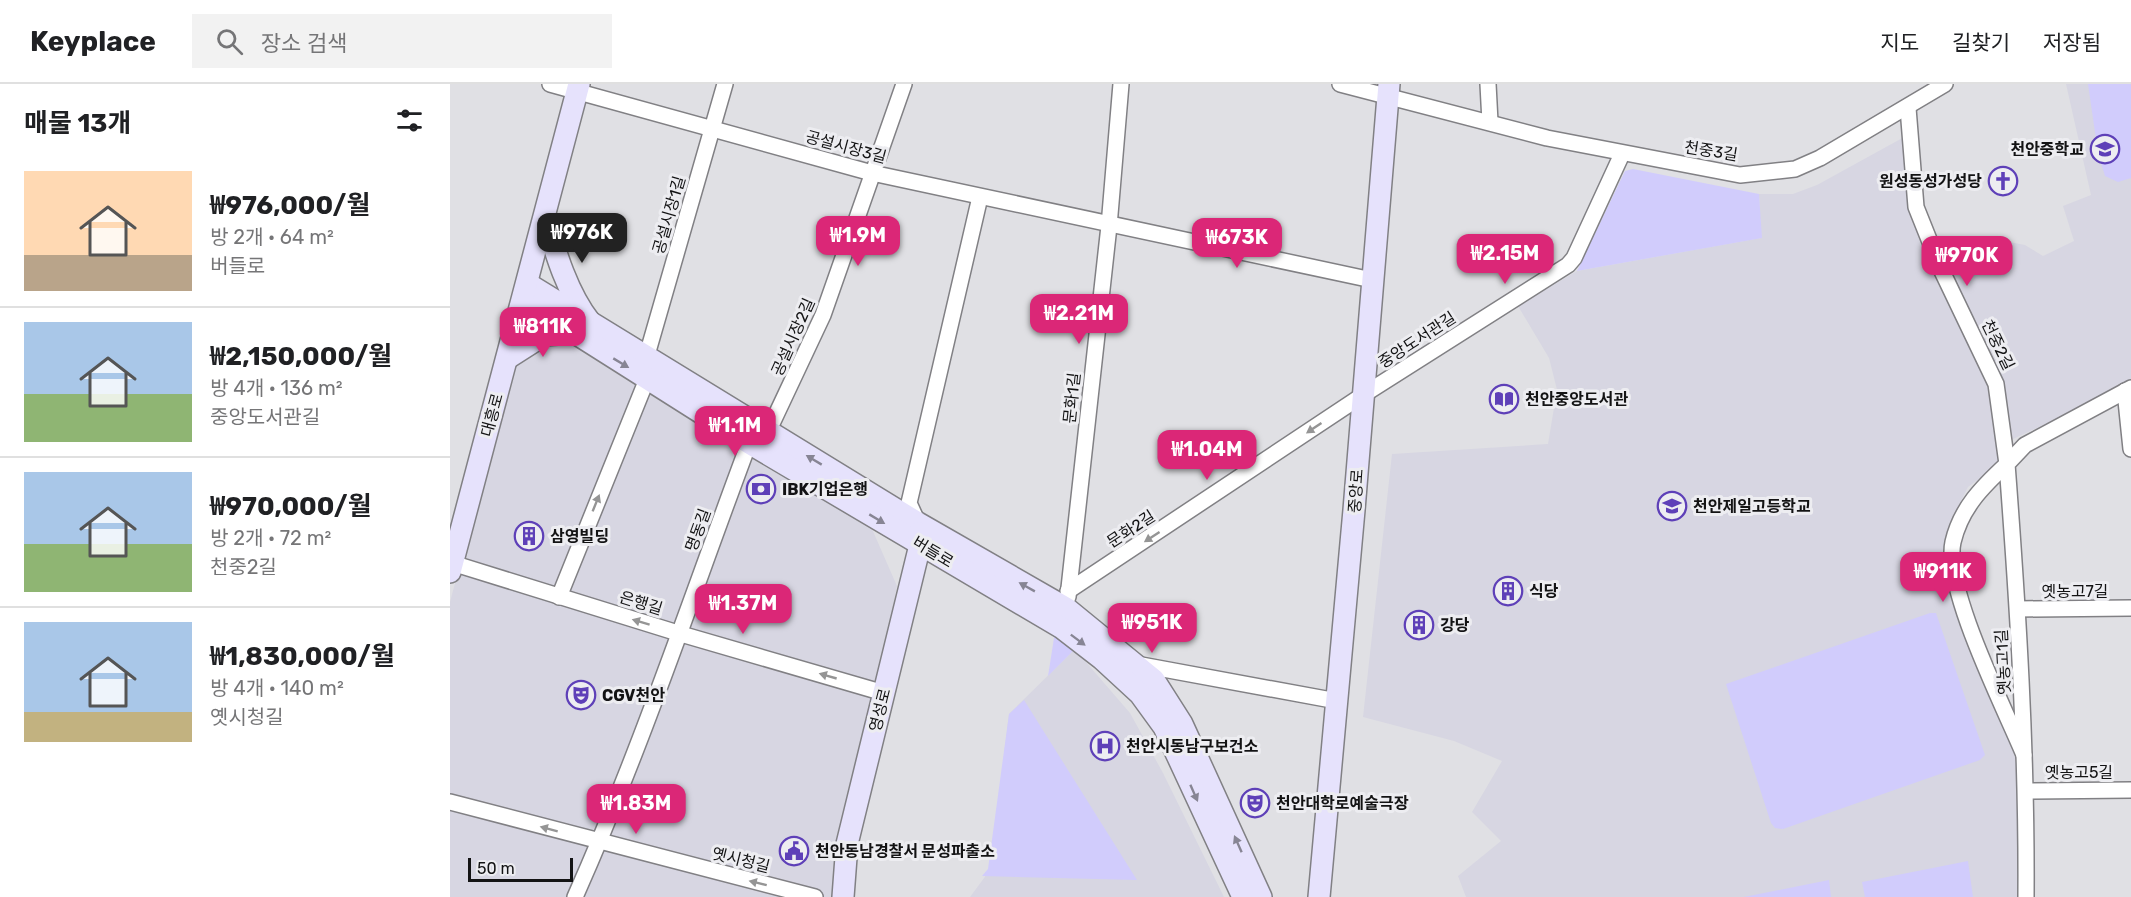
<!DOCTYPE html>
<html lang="ko">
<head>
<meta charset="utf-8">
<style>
  :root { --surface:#fff; --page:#f2f2f2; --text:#202124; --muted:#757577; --line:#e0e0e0; --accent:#db2777 }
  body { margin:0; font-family:Rubik,"Noto Sans KR",sans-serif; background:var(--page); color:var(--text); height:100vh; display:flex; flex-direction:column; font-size:22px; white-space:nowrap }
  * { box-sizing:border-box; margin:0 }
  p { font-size:20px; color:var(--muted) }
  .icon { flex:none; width:33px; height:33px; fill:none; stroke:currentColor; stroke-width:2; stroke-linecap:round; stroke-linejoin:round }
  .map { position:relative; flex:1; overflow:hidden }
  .panel { display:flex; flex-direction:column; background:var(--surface); width:450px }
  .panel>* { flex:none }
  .scale { position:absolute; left:18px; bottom:15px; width:105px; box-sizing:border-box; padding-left:6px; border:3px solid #131314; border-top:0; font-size:16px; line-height:21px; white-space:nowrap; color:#131314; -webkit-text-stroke:4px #ededf1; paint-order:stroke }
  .price { position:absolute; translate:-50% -51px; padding:0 14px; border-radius:12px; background:var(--accent); color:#fff; font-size:20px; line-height:39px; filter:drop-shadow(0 2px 3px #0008) }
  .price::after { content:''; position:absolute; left:50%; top:36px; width:18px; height:14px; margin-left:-9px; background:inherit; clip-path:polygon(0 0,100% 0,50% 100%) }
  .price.current { background:#222; color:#fff }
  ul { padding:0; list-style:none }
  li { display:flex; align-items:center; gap:18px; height:150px; padding:0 24px }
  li+li { border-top:2px solid var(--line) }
  li span { display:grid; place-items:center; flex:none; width:168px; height:120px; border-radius:0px; color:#555 }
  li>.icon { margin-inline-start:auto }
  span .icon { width:72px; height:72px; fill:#fffc; stroke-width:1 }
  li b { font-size:26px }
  h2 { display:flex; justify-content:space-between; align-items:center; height:72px; padding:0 24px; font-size:26px }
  header { display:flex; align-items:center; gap:36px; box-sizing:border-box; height:84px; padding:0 30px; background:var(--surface); border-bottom:2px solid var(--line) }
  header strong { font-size:28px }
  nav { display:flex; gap:33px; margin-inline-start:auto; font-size:21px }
  .search { width:420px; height:54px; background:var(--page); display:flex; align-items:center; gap:15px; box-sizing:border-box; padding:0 21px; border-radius:0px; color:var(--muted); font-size:22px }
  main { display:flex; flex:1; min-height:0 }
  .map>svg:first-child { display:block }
  .built { fill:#d7d6e2 }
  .green { fill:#d1ccfc }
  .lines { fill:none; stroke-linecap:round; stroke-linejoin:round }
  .street-casing { stroke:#818084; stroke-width:18 }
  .secondary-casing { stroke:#818084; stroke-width:24 }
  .street { stroke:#fff; stroke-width:15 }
  .secondary { stroke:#e6e2fc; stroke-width:21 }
  .oneway { fill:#878594 }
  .oneway2 { fill:#959595 }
  .labels { text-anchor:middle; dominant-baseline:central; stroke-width:6; stroke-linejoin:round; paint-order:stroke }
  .street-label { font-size:16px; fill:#131314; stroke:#ededf1 }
  .poi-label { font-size:16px; font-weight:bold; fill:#131314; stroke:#ededf1; text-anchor:start }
</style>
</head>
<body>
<header>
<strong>Keyplace</strong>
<div class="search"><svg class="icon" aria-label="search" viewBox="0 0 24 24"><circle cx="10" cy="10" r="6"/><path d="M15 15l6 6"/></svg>장소 검색</div>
<nav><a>지도</a><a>길찾기</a><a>저장됨</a></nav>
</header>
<main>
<section class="panel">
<h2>매물 13개<svg class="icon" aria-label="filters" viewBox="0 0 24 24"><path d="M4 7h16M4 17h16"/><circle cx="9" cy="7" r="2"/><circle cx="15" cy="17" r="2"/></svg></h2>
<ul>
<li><span style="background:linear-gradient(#ffd9b3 70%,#b9a48a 0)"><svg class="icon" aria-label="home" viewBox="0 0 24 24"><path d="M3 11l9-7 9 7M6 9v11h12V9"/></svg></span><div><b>₩976,000/월</b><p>방 2개 · 64 m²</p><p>버들로</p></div></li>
<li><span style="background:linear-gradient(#a9c7e8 60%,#8fb573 0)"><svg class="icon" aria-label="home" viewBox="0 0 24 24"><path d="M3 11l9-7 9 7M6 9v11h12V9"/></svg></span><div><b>₩2,150,000/월</b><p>방 4개 · 136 m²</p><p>중앙도서관길</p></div></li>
<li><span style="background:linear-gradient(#a9c7e8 60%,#8fb573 0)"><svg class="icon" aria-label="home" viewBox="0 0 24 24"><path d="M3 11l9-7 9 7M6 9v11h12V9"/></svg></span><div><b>₩970,000/월</b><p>방 2개 · 72 m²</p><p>천중2길</p></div></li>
<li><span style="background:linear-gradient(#a9c7e8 75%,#c2b280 0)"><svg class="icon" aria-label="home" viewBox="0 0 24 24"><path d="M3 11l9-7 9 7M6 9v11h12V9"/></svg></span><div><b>₩1,830,000/월</b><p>방 4개 · 140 m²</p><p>옛시청길</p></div></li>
</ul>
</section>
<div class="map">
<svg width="1681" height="813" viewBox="0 0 1681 813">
  <rect width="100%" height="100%" fill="#e0e0e4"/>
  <!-- built -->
  <g class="built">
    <polygon points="1616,0 1681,0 1681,300 1563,355 1543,272 1486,160 1543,155 1575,161 1593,172 1624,157 1613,122 1641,111"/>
    <polygon points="1456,52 1456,100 1465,143 1478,179 1540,302 1549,344 1548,381 1518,403 1499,441 1494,475 1503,515 1560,658 1573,696 1567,813 1016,813 1008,792 1051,757 1022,728 1052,677 1004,657 913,633 942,370 1098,360 1107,306 1099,274 1068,222 1127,187 1311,154 1309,110 1343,110 1367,101"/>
    <polygon points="119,254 419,438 447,502 429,598 385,761 386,813 0,813 0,518 62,285 72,270 92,267"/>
    <polygon points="631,559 635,577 680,629 713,689 774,813 520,813 540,786 559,630"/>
  </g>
  <!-- green -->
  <g class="green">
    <polygon points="1638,0 1681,0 1681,94 1668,98 1655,92 1648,69"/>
    <polygon points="1183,85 1309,110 1312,154 1127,187 1175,87"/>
    <polygon points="1480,529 1486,529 1535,671 1530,676 1333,745 1325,744 1321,739 1276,600"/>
    <polygon points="606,541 631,559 598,592"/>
    <polygon points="574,616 687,796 532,792 538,785 559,630"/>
    <polygon points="1518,777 1523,813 1415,813 1412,798"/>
    <polygon points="1379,796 1381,813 1294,813"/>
  </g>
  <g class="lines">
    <!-- street casing -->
    <g class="street-casing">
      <g id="street">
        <polyline points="100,0 422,89 922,196"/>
        <polyline points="890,0 1097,54 1290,91 1345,85 1370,74 1495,0"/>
        <polyline points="1038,0 1040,38"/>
        <path d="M1458 24 1466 123 1490 183 1546 300 1557 380C1532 403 1511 424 1503 458 1493 503 1555 625 1574 671"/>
        <polyline points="197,271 275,0"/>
        <polyline points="1675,307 1681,365"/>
        <polyline points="318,348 373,231 454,0"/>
        <polyline points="468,439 459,419 530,113"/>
        <polyline points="2,479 231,550 434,609"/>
        <polyline points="618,507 913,311 1118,181 1124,174 1172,70"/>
        <polyline points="109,513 197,295"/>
        <polyline points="618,513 659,142 671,0"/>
        <polyline points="1568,525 1681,524"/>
        <polyline points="686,580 887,617"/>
        <polyline points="1576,707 1681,706"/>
        <polyline points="0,718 365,813"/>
        <path d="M125 813C191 665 242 511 299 359"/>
        <path d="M1576 813C1577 668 1568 524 1557 380L1575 361 1681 304"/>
      </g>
    </g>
    <!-- secondary casing -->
    <g class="secondary-casing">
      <g id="secondary">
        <path d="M95 133C105 167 117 209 140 238"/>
        <polyline points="78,200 468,439 616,524 704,596 732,640 811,813"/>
        <polyline points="73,216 299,359 612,544 652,575 690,610 714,643 793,813"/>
        <polyline points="58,274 94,251 121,249"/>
        <polyline points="0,488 129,0"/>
        <polyline points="393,813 397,760 470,461 469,449"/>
        <polyline points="869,813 904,426 939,0"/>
      </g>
    </g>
    <!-- street -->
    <use href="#street" class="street"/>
    <!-- secondary -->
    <use href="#secondary" class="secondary"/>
  </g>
  <!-- one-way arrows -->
  <defs><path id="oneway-solid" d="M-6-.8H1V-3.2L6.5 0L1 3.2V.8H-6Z" transform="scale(1.5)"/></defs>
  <g class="oneway">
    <use href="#oneway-solid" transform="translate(171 279) rotate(31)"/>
    <use href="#oneway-solid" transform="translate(364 376) rotate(-149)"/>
    <use href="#oneway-solid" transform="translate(427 435) rotate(31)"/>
    <use href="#oneway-solid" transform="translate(577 503) rotate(-151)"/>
    <use href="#oneway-solid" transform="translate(628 556) rotate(37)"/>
    <use href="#oneway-solid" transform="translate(744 709) rotate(66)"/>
    <use href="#oneway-solid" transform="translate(788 760) rotate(-114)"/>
  </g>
  <g class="oneway2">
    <use href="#oneway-solid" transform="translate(864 344) rotate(146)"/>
    <use href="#oneway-solid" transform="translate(146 419) rotate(-68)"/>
    <use href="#oneway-solid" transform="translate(702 453) rotate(147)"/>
    <use href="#oneway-solid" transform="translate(191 538) rotate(-163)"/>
    <use href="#oneway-solid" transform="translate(378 592) rotate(-164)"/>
    <use href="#oneway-solid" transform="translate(99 745) rotate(-165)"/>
    <use href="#oneway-solid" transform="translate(308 799) rotate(-166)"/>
  </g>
  <!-- icons -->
  <defs>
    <g id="school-ring" transform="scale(1.5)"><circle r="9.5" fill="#ededf1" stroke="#5e40b8" stroke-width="1.5"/><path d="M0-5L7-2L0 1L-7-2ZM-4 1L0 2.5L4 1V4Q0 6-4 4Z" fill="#5e40b8"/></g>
    <g id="church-ring" transform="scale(1.5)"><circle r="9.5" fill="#ededf1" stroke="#5e40b8" stroke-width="1.5"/><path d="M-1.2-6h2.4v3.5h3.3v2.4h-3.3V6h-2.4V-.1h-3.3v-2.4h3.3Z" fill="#5e40b8"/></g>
    <g id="library-ring" transform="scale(1.5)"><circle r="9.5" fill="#ededf1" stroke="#5e40b8" stroke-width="1.5"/><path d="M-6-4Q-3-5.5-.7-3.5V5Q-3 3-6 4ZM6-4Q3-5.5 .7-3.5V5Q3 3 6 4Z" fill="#5e40b8"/></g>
    <g id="bank-ring" transform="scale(1.5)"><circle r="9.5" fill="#ededf1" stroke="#5e40b8" stroke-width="1.5"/><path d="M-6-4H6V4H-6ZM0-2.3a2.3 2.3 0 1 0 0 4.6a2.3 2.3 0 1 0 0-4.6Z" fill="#5e40b8"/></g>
    <g id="building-ring" transform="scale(1.5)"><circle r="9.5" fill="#ededf1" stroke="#5e40b8" stroke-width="1.5"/><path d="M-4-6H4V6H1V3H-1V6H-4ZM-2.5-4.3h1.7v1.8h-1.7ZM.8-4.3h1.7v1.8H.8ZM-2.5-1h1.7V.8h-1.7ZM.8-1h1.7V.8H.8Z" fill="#5e40b8"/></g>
    <g id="theatre-ring" transform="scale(1.5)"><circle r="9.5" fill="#ededf1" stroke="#5e40b8" stroke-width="1.5"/><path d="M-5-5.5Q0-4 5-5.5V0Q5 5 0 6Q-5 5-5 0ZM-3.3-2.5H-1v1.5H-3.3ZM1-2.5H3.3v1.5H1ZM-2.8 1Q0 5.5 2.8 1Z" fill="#5e40b8"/></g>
    <g id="hospital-ring" transform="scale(1.5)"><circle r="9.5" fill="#ededf1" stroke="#5e40b8" stroke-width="1.5"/><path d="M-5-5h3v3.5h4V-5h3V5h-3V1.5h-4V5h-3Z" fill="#5e40b8"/></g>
    <g id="civic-ring" transform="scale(1.5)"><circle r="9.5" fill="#ededf1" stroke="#5e40b8" stroke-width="1.5"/><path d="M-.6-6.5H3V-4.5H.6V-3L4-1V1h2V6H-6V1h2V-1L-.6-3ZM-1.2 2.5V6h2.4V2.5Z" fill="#5e40b8"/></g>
  </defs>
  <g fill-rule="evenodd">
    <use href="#school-ring" x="1655" y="65"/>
    <use href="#church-ring" x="1553" y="97"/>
    <use href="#library-ring" x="1054" y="315"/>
    <use href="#bank-ring" x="311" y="405"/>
    <use href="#school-ring" x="1222" y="422"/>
    <use href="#building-ring" x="79" y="452"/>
    <use href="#building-ring" x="1058" y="507"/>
    <use href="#building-ring" x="969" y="541"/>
    <use href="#theatre-ring" x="131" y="611"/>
    <use href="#hospital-ring" x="655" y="662"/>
    <use href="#theatre-ring" x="805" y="719"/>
    <use href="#civic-ring" x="344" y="767"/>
  </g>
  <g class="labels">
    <!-- street labels -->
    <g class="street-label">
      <text transform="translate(396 63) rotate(15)">공설시장3길</text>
      <text transform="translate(1261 67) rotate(9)">천중3길</text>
      <text transform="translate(219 131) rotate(-74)">공설시장1길</text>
      <text transform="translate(343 253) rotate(-66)">공설시장2길</text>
      <text transform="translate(967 256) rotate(-33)">중앙도서관길</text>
      <text transform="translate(1548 261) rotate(64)">천중2길</text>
      <text transform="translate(622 314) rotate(-84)">문화1길</text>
      <text transform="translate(42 331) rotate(-75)">대흥로</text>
      <text transform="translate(906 407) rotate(-86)">중앙로</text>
      <text transform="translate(681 445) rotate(-33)">문화2길</text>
      <text transform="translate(248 446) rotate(-70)">명동길</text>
      <text transform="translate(483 468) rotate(31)">버들로</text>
      <text x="1625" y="507">옛농고7길</text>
      <text transform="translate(191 519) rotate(17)">은행길</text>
      <text transform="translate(1553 578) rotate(-93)">옛농고1길</text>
      <text transform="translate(430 626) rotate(-76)">영성로</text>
      <text x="1629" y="688">옛농고5길</text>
      <text transform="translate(291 776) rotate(14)">옛시청길</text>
    </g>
    <!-- poi labels -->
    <g class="poi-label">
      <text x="1634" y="65" text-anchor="end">천안중학교</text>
      <text x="1532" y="97" text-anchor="end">원성동성가성당</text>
      <text x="1075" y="315">천안중앙도서관</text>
      <text x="332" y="405">IBK기업은행</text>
      <text x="1243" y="422">천안제일고등학교</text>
      <text x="100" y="452">삼영빌딩</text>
      <text x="1079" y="507">식당</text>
      <text x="990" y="541">강당</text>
      <text x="152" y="611">CGV천안</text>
      <text x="676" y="662">천안시동남구보건소</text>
      <text x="826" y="719">천안대학로예술극장</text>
      <text x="365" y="767">천안동남경찰서 문성파출소</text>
    </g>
  </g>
</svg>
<div class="scale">50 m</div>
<b class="price current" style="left:132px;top:180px">₩976K</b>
<b class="price" style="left:408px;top:183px">₩1.9M</b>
<b class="price" style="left:787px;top:185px">₩673K</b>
<b class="price" style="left:1055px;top:201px">₩2.15M</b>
<b class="price" style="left:1517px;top:203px">₩970K</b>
<b class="price" style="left:629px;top:261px">₩2.21M</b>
<b class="price" style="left:93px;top:274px">₩811K</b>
<b class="price" style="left:285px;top:373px">₩1.1M</b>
<b class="price" style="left:757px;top:397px">₩1.04M</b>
<b class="price" style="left:1493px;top:519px">₩911K</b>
<b class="price" style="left:293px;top:551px">₩1.37M</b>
<b class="price" style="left:702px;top:570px">₩951K</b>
<b class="price" style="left:186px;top:751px">₩1.83M</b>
</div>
</main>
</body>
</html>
